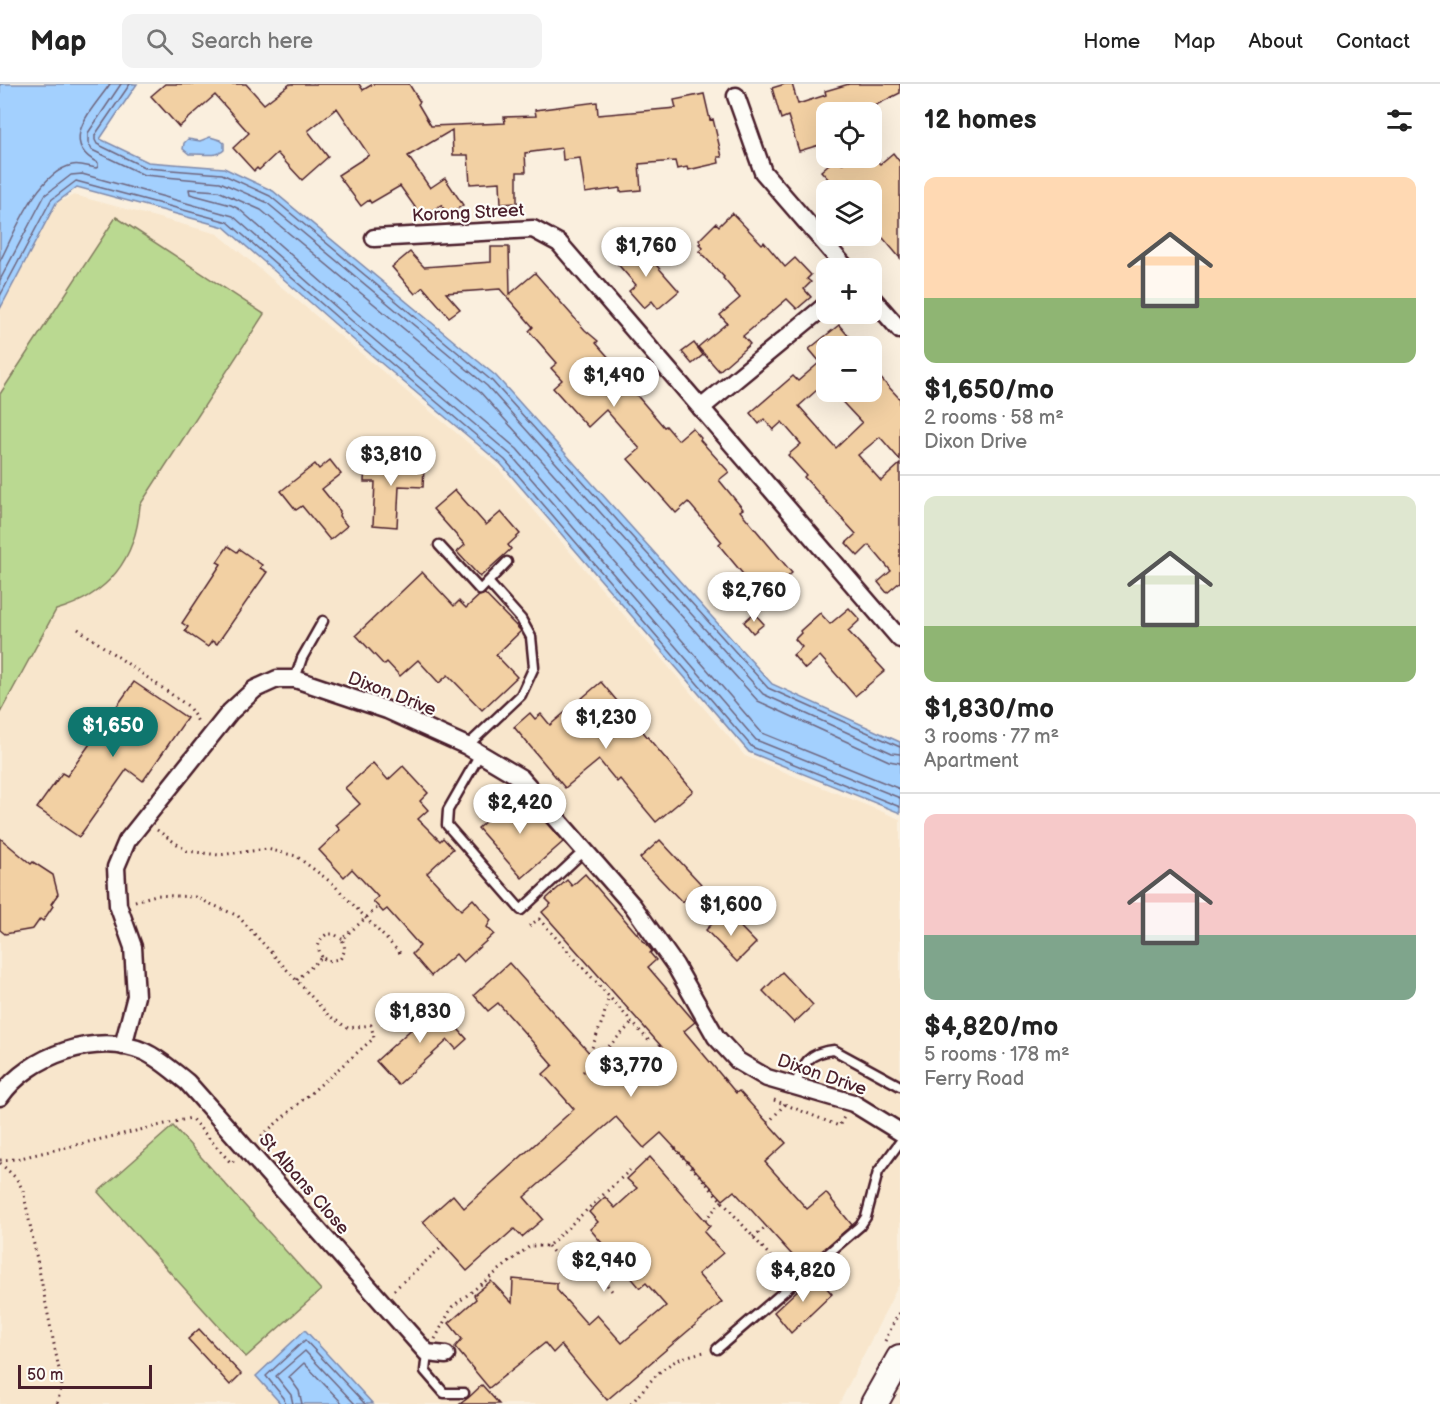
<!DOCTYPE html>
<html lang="en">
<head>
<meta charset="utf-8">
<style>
  :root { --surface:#fff; --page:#f2f2f2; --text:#222; --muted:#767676; --line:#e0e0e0; --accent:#0f766e }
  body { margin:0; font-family:"Balsamiq Sans",sans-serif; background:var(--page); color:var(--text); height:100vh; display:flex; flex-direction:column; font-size:22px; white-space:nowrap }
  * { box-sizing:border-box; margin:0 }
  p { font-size:20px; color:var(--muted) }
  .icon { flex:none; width:33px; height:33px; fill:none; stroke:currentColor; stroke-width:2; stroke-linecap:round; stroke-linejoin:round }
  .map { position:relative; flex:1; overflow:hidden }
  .details { display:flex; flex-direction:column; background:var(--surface); width:540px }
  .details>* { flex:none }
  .tools { position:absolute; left:816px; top:18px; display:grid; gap:12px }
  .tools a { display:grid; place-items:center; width:66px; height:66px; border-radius:12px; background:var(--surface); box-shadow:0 6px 24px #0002; font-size:30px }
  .scale { position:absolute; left:18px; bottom:15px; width:134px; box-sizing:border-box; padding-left:6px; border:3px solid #4a1f2b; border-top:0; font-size:16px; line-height:21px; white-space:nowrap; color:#4a1f2b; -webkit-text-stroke:4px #fdfcf7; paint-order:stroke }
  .price { position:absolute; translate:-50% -51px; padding:0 14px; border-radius:21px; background:#fff; color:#222; font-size:20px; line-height:39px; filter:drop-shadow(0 2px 3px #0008) }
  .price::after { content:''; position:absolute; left:50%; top:36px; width:18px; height:14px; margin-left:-9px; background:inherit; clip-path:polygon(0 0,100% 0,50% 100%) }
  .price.selected { background:var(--accent); color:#fff }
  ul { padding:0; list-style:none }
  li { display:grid; align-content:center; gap:12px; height:318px; padding:0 24px }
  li+li { border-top:2px solid var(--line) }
  li span { display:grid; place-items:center; height:186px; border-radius:12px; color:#555 }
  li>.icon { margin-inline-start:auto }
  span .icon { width:108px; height:108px; fill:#fffc; stroke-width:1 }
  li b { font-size:26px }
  h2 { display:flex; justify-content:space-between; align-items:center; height:72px; padding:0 24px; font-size:26px }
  header { display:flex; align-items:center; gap:36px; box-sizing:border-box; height:84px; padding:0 30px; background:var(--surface); border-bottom:2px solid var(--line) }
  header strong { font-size:28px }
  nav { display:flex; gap:33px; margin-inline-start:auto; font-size:21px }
  .search { width:420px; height:54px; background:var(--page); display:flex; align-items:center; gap:15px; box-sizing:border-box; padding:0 21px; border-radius:12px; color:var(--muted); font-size:22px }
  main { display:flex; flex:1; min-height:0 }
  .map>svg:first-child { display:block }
  .built { fill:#f8e6cc }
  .green { fill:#bad991; stroke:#827c5e; stroke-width:1.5 }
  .water { fill:#a3d0fe; stroke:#7f89aa; stroke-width:1.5 }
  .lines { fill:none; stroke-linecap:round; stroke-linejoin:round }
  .shore { stroke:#6e667f; stroke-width:1.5 }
  .building { fill:#f2d0a3; stroke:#4a1f2b; stroke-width:1.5 }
  .service-casing { stroke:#4a1f2b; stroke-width:13 }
  .minor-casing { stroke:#4a1f2b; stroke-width:21 }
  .primary-casing { stroke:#4a1f2b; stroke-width:30 }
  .path { stroke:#4a1f2b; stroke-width:3; stroke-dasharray:1.5 4.5; stroke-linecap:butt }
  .service { stroke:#fdfcf7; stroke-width:8 }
  .minor { stroke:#fdfcf7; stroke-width:16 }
  .primary { stroke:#fdfcf7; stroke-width:26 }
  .labels { text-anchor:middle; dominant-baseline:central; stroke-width:4.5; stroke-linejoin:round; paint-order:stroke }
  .street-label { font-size:18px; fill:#4a1f2b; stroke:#fdfcf7 }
</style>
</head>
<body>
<header>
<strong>Map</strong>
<div class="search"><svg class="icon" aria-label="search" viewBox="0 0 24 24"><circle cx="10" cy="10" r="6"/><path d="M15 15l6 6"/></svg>Search here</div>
<nav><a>Home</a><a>Map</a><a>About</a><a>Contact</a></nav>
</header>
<main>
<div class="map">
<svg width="900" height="1320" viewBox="0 0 900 1320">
  <rect width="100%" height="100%" fill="#faefde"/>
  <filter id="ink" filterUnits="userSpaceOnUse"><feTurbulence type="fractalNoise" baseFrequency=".0167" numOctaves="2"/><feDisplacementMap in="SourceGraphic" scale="12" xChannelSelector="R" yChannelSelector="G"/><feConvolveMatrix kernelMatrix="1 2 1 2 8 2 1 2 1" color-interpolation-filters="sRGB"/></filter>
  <g filter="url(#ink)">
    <!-- built -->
    <polygon class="built" points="74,111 218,150 497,383 745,672 900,735 900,1198 839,1320 0,1320 0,225 56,119"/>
    <!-- green -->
    <g class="green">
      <path d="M116 133 264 230 140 421C136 474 109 511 56 526L0 629V310Z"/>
      <polygon points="173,1042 321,1206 246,1273 98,1108"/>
    </g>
    <!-- water -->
    <g class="water">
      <polygon points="0,0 137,0 100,55 148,78 224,84 273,107 496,292 772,600 900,658 900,729 749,668 501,380 343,247 224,143 77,103 56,119 0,225"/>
      <path d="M210 53 220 56 224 59V66C216 74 201 69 189 70L183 65 184 59 188 55 200 57Z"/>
      <polygon points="305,1246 373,1320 281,1320 256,1292"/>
    </g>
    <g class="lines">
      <!-- shore -->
      <g class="shore">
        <polyline points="121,0 88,49 88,59 92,66 144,91 220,98 266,118 487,302 763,610 892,669 900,670"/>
        <polyline points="130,0 95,51 95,56 97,60 146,84 222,90 270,112 492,297 768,604 900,663"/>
        <path d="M0 177C15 148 37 89 72 81 80 79 88 83 96 84L98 83V79C57 58 93 25 110 0"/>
        <polyline points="0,196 45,111 71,91 82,90 233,132 352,237 511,371 756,656 900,714"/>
        <polyline points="0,212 51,116 76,97 228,138 347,242 505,376 752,663 900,723"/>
        <polyline points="900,679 889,677 758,617 481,309 261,126 218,107 189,105 190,110 231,121 239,125 358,230 517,365 762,649 900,705"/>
        <polyline points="285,1320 284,1314 266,1292 305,1256 365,1320"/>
        <polyline points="293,1320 291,1311 276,1292 305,1267 355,1320"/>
        <polyline points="302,1320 299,1307 289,1293 304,1279 343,1320"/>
      </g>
    </g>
    <!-- building -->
    <g class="building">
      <polygon points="165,0 246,0 264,20 290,0 359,0 363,6 373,0 409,0 420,18 418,20 431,42 505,39 504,33 536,32 535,26 597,18 598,31 676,24 674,16 704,10 710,36 713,35 722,73 718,73 719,79 688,86 687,83 677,85 675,77 639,80 641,106 620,108 620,104 585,109 580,74 563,76 562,64 525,69 526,88 517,88 517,119 501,120 500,98 470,100 468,71 453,71 452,46 408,72 430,104 445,94 463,121 448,131 441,121 422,133 400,102 371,119 369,116 361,122 338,91 369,71 337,24 308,47 328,73 302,96 277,69 259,86 257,84 254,87 233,64 249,49 215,11 179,43 151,12"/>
      <polygon points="785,0 792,0 798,20 826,11 825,7 849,0 900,0 900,9 862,28 826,28 826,59 799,67 788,32 781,35 772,4"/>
      <polygon points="893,69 900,78 900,174 872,141 872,106 819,106 830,97 821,87 836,74 842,80 849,74 874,74 880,80"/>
      <polygon points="732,129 762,160 764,158 785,183 795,174 811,191 807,195 811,198 804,205 811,213 797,225 787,215 743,252 750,260 719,287 698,263 727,239 720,231 740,214 723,194 724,193 699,167 703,164 699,160 701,159 699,156 716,139 719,142"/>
      <polygon points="636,158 679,207 658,225 652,217 644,224 629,207 636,201 615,177"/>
      <polygon points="491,163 509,163 510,210 535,189 585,246 598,257 596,259 635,303 634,308 664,343 666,342 678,356 692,344 701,354 700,356 729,388 719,396 743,425 740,427 792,489 760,516 745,497 747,495 719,461 722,458 688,418 676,429 628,375 640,365 606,326 588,343 553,304 562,296 551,284 557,279 529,247 533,243 500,205 446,209 460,225 449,233 423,203 415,210 392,183 410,168 424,183 491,178"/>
      <polygon points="839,241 857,262 826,262 826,298 799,322 836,364 862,339 833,308 872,308 872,285 900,315 900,376 880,353 858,371 881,397 900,380 900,498 887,509 878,498 891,487 869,461 858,472 846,459 856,450 804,393 806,391 788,371 801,360 782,338 773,346 764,335 759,340 750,329 793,292 798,297 820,278 809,265"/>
      <polygon points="694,259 703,271 692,280 682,268"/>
      <polygon points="375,375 409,377 409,382 424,383 423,403 399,402 397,443 373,441 375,398 364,398 365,379 375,380"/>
      <polygon points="330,376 341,390 322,405 340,427 339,432 347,442 330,456 302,422 296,426 281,407 315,380 319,385"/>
      <polygon points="455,406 486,441 501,428 520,450 508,461 511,465 480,493 457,468 465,461 433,425"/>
      <polygon points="228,462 237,468 239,465 262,481 260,484 267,488 217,560 212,557 208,563 185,547 188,543 182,539 221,480 217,478"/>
      <polygon points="422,488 454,522 459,517 466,524 479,512 485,510 521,547 496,571 517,593 482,626 448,591 439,599 418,576 400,592 387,578 384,581 356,551"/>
      <polygon points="849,524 860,536 848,547 885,587 855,612 820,572 805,585 793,571 802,563 795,555 801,549 800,547 820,529 830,540"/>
      <polygon points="754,529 764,540 753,549 744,538"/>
      <polygon points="134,598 187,634 143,697 127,685 79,753 37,724 62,689 67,692"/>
      <polygon points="601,598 693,707 656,738 620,695 617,698 599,676 565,704 514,643 530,629 535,635 541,630 550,641"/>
      <polygon points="373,679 388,696 403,682 428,709 420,717 428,726 418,735 440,757 443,754 453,765 427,789 461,826 473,815 491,836 487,843 494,850 463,878 456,870 431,892 412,870 420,862 387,825 383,828 373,817 378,813 352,785 344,793 319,766 340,746 336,741 360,720 345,704"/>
      <polygon points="519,708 563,758 522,794 478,744"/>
      <polygon points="0,754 31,780 33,778 53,791 58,810 51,820 53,822 43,837 40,835 33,845 5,850 0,846"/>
      <polygon points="660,756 701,800 682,818 640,774"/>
      <polygon points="585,790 652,867 650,869 656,876 648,883 695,938 684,947 736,1009 739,1007 786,1059 765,1078 807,1125 826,1109 852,1141 803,1183 734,1107 723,1116 661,1049 644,1064 616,1033 524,1113 543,1135 522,1153 514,1145 467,1187 423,1138 453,1111 464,1124 574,1025 543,990 553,981 498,919 488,927 474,911 509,879 610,992 624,978 642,997 669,971 542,828 551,820 546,815 567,796 572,802"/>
      <polygon points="725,827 756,859 737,878 706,846"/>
      <polygon points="782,888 813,921 794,939 763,907"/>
      <polygon points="432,916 467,955 456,965 448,956 398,1001 376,977 427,931 422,925"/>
      <polygon points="650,1073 710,1142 704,1148 723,1169 698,1190 722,1218 607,1316 561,1261 553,1269 545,1259 489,1304 455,1263 462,1255 449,1239 476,1215 474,1211 491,1197 512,1219 513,1195 557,1199 557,1206 587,1240 597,1231 622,1259 666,1222 646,1199 640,1204 590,1145 598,1138 589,1128 605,1113 615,1124 637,1104 627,1095"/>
      <polygon points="815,1190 832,1210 791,1249 774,1228"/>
      <polygon points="199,1245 241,1290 230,1301 188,1255"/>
      <polygon points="482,1301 499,1320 460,1320 468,1314"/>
    </g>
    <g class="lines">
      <!-- service casing -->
      <g class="service-casing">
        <g id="service">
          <polyline points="439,461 480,506 507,478"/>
          <polyline points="295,595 302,574 323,537"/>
          <polyline points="467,662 521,611 534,583 531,553 521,535 488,498"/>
          <polyline points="480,670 448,726 447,741 521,826 584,767"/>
          <path d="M795 1002C803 980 808 968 834 966L900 1002"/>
          <polyline points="717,1265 860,1142 866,1133 878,1088 900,1058"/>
          <polyline points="427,1269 425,1287 444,1309 464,1309"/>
        </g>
      </g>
      <!-- minor casing -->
      <g class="minor-casing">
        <g id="minor">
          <polyline points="736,12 763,88 846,184"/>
          <polyline points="374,154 533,145 559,159 900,555"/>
          <polyline points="872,214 900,246"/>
          <polyline points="701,324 826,221"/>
          <polyline points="123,962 136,912 133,863 118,821 116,783 127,757 230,628 255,605 277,595 295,595 387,626 467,662 521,694 633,822 675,881 716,953 738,977 767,994 853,1019 900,1048"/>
          <path d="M0 1013C29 971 98 947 145 968 160 975 174 988 187 998L427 1269 446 1271"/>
        </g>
      </g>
      <!-- primary casing -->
      <g class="primary-casing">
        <polyline id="primary" points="874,1320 900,1274"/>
      </g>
      <!-- path -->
      <g class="path">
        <polyline points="78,545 188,622 199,639"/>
        <polyline points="157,746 187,767 219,771 267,765 296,772 332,799 400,869"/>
        <polyline points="135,817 156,811 195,813 238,832 329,932 348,944 371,941 374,954 258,1055"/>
        <polyline points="529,842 539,835 650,958"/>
        <path d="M322 873C316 863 318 856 327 850H334L342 855"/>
        <path d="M297 896 322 873 327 877 340 875C345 868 346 864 342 855L378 823"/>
        <polyline points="590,969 603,935 609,912"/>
        <polyline points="583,988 632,939"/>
        <polyline points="774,1016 839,1042 844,1033"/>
        <polyline points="768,1039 785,1020"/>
        <polyline points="675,1064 785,1189"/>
        <polyline points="0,1076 16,1075 191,1034 231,1079 235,1076"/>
        <polyline points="0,1079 16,1094 23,1106 62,1300 57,1320"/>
        <polyline points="705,1136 723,1116"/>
        <polyline points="753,1153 766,1143"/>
        <polyline points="548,1162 572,1191 604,1162"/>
        <polyline points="588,1178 612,1207"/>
        <polyline points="394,1206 444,1161"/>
        <polyline points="435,1255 452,1223 530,1162 548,1162 630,1086"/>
        <polyline points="885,1257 900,1226"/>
        <path d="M631 1320C656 1291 665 1275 705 1268"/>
      </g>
      <!-- service -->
      <use href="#service" class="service"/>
      <!-- minor -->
      <use href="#minor" class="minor"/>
      <!-- primary -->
      <use href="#primary" class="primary"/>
    </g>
  </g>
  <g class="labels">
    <!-- street labels -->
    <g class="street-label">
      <text transform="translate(468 129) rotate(-3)">Korong Street</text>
      <text transform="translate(392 610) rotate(21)">Dixon Drive</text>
      <text transform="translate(822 991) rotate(19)">Dixon Drive</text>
      <text transform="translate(304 1100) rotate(49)">St Albans Close</text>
    </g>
  </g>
</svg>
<div class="tools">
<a><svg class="icon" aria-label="locate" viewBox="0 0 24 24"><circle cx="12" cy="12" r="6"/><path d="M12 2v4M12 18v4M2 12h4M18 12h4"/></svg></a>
<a><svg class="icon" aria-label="layers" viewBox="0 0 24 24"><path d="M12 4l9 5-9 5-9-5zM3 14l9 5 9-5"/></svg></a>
<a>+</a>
<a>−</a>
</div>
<div class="scale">50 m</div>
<b class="price" style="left:646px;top:194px">$1,760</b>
<b class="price" style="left:614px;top:324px">$1,490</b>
<b class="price" style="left:391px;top:403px">$3,810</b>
<b class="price" style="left:754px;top:539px">$2,760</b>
<b class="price" style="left:606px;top:666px">$1,230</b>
<b class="price selected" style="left:113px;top:674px">$1,650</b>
<b class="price" style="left:520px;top:751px">$2,420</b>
<b class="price" style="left:731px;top:853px">$1,600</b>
<b class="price" style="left:420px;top:960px">$1,830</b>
<b class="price" style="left:631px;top:1014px">$3,770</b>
<b class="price" style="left:604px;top:1209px">$2,940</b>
<b class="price" style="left:803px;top:1219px">$4,820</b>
</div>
<section class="details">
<h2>12 homes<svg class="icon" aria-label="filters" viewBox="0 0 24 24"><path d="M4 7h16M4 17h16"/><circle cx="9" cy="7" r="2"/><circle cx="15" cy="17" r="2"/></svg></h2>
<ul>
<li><span style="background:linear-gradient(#ffd9b3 65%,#8fb573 0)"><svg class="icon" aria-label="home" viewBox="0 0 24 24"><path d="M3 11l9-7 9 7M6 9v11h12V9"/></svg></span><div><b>$1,650/mo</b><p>2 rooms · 58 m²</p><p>Dixon Drive</p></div></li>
<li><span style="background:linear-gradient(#dfe7d0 70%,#8fb573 0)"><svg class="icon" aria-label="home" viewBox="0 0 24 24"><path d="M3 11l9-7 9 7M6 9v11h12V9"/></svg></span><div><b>$1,830/mo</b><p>3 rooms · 77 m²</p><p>Apartment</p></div></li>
<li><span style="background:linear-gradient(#f6c9c9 65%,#7fa58c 0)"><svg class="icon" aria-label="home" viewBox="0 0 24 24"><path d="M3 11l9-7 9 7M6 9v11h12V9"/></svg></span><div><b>$4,820/mo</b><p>5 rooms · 178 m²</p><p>Ferry Road</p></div></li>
</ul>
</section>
</main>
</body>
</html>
